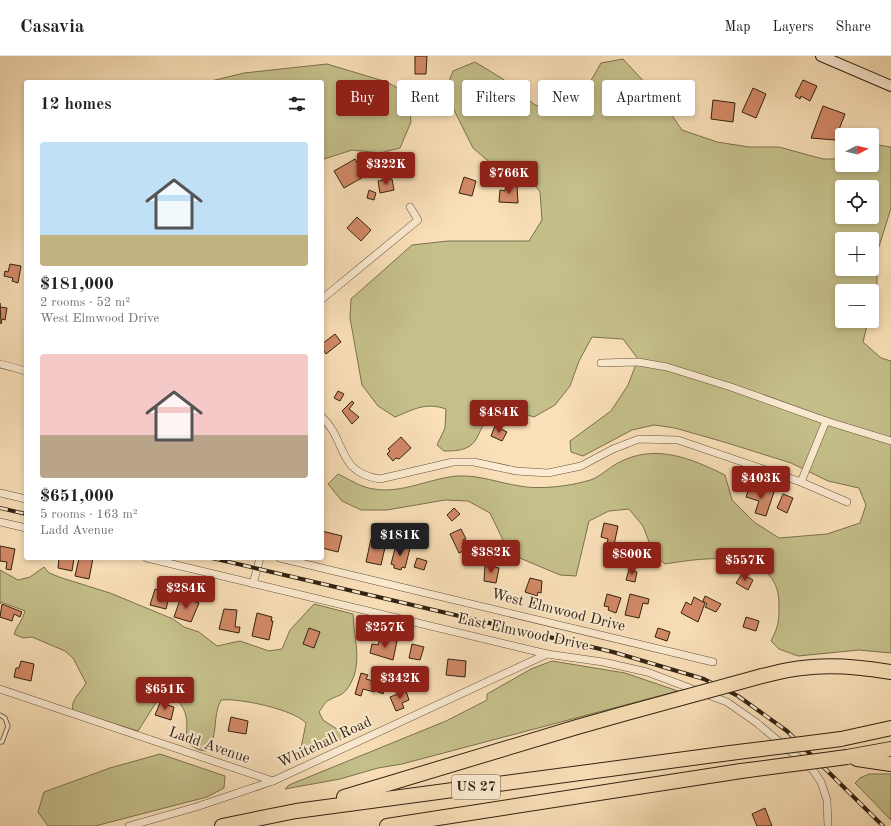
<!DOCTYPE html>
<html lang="en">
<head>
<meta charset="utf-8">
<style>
  :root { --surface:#fff; --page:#f6f6f6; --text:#202124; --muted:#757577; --line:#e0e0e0; --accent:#8f2418 }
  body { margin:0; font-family:"Old Standard TT",serif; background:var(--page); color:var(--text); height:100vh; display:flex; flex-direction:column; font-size:15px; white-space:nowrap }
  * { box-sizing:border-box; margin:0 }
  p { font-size:13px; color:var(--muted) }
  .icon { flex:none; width:22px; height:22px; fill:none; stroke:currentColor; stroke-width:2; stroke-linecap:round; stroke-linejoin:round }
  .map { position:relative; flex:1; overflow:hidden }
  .panel { position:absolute; left:24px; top:24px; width:300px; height:480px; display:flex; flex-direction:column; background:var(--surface); border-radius:4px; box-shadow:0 2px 6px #0003 }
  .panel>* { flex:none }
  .guide { position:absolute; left:336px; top:24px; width:380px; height:36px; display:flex; gap:8px }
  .needle { width:26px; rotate:83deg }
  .tools { position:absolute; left:835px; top:72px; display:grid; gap:8px }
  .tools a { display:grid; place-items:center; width:44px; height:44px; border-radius:4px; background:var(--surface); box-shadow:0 2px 6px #0003; font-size:20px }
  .price { position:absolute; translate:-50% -34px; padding:0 9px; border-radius:4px; background:var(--accent); color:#fff; font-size:13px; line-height:26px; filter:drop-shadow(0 1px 2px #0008) }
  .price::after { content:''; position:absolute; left:50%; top:24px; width:12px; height:9px; margin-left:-6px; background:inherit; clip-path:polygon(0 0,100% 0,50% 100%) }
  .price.on { background:#222; color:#fff }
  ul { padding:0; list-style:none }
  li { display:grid; align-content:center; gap:8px; height:212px; padding:0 16px }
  li span { display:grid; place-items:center; height:124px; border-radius:4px; color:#555 }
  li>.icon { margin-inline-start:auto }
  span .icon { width:72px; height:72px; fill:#fffc; stroke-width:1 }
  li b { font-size:17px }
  h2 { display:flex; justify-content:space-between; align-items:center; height:48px; padding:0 16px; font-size:17px }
  .chip { padding:0 14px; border-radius:4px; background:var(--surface); box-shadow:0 2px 6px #0003; font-size:14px; line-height:36px }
  .chip.on { background:var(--accent); color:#fff }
  header { display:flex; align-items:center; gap:24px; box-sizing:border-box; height:56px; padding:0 20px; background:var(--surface); border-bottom:1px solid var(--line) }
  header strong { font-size:19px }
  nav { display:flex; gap:22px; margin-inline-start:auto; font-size:14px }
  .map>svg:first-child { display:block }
  .green { fill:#c5c08b; stroke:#7b714e; fill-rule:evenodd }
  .building { fill:#d48a68; stroke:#312210 }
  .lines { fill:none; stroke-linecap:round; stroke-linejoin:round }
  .service-casing { stroke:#63523a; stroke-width:5 }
  .minor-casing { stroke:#63523a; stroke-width:8 }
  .secondary-casing { stroke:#312210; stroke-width:12 }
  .motorway-casing { stroke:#312210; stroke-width:16 }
  .service { stroke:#fcebd2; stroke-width:3.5 }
  .minor { stroke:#fcebd2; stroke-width:7 }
  .secondary { stroke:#fcebd2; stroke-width:10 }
  .motorway { stroke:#fae0b9; stroke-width:14 }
  .rail-casing { stroke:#312210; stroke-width:4 }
  .rail { stroke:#fcebd2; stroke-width:2.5; stroke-dasharray:8; stroke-linecap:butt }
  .motorway-bridge-casing { stroke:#312210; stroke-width:16; stroke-linecap:butt }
  .motorway-bridge { stroke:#fae0b9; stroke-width:14 }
  .labels { text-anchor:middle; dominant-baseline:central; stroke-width:4; stroke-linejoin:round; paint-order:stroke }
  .shield { fill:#fcebd2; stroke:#6e5e4a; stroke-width:1 }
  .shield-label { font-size:14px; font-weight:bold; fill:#312210 }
  .street-label { font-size:15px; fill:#312210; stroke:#fcebd2 }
</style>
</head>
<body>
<header>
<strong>Casavia</strong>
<nav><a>Map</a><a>Layers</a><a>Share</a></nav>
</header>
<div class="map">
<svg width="891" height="770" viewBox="0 0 891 770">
  <rect width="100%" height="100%" fill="#fae0b9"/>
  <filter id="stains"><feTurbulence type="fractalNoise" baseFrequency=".005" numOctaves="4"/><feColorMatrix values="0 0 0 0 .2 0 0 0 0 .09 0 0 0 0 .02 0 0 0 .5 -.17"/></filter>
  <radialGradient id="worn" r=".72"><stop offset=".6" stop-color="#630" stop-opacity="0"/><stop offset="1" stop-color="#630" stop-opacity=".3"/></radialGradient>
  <!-- green -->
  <g class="green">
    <path d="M623 3 662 45 682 74 717 86 749 91H779L823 103H842V109H872V95L878 89 891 91V152L877 197V239L872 254V235H842V265H868L863 286 881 302 891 305V597L859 594 798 600 779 593 771 585C779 569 779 565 779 547 778 490 702 502 665 508L654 499 643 470 629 453 609 455 589 465 576 520 560 519 515 500 503 484 490 457 468 445 445 444 387 454H361L342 445 328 428 338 418C349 423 362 432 374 433 402 438 430 422 458 420 480 419 499 427 520 430 539 434 569 430 587 425 598 423 608 412 618 407 655 387 690 402 725 419L732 444 754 466 779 482 827 478 860 467 866 449 859 432 828 425 791 407 724 386 675 372 654 369 632 374 583 400 571 396 570 385 611 355 628 329 638 303 623 283 592 281 579 305 570 330 555 349 534 361C520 356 499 355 486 366 480 372 478 384 471 389 464 395 452 395 444 395L437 389 445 372 446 353C425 346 415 353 395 361L378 350 362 329 350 262 351 243 412 189 448 185H529L542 164 540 136 529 122 493 109 473 92 445 36 453 15 475 6 503 23 535 49 566 58 584 37 601 7ZM842 131H872V161H842ZM842 183H872V213H842Z"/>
    <polygon points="327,8 387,26 408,38 411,66 400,92 380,97 352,94 324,103 322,106 322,26 207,26 244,17"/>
    <path d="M44 511 49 517 62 522 110 537 173 563 184 571 199 576 217 590 240 585 269 595 282 593 290 574 314 548 353 558C354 584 364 610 347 633 342 640 336 640 329 644 325 646 322 652 319 656L323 664 343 677 344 682 299 702 306 667C293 653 239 642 221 644 212 660 219 680 207 695L199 694 185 686C188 670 189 655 176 643L157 645 138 675 73 655C70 643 81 637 86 627L73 602 65 595 32 581 23 582 14 578C17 569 23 564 25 555L1 546 0 548V514L18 524 30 521Z"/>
    <polygon points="552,605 625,617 678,635 402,708 378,712 340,723 285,733 289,729 446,665 487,644 487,638 531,613"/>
    <polygon points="160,698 225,720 224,732 207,741 95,770 48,770 38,756 44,736 110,712"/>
    <polygon points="869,718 891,718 891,764 855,727 860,722"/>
  </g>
  <!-- building -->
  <g class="building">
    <polygon points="415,0 427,0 426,18 415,18"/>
    <polygon points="803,24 817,30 810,45 801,40 800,43 795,40"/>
    <polygon points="753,32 766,38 756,62 742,56"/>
    <polygon points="713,44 735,47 733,66 711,63"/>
    <polygon points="823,50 845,58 835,84 811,82"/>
    <polygon points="355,103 358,108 365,104 369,110 361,114 365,120 344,132 334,115"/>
    <polygon points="464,121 476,125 472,140 459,137"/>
    <polygon points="392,123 394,134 380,137 378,125"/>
    <polygon points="506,129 517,130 518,147 499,146 500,134 505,135"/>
    <polygon points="369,134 376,137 374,144 367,142"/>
    <polygon points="357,161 371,174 361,185 347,172"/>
    <polygon points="10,208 21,210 18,227 12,225 13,222 4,220 5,215 8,216"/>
    <polygon points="0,247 0,251 7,252 5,264 2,263 1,268"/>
    <polygon points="335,278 341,286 326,298 322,292 322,288"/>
    <polygon points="338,335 344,338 340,345 334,342"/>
    <polygon points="352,345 354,347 349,353 359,361 352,368 342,355"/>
    <polygon points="495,370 507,376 502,385 491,380"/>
    <polygon points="401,381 411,392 399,403 396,402 393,405 387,398 390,395 388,393"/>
    <polygon points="749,432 764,436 765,433 774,436 766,460 755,457 759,445 746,441"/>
    <polygon points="783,438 793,442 787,457 777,452"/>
    <polygon points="454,452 460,458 452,465 447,459"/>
    <polygon points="604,467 618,470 614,489 607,488 608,483 601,481"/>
    <polygon points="461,473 466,483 463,484 467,493 459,497 450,478"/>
    <polygon points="322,475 342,480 338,496 322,492"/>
    <polygon points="375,481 382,482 381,486 386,487 381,509 366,506 371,483 374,484"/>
    <polygon points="396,489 410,492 405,512 402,511 401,514 394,512 394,509 391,508"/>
    <polygon points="474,489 483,492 480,501 471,499"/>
    <polygon points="0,490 15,493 11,514 6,513 7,506 0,505"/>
    <polygon points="59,502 74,502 72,515 58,512"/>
    <polygon points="79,502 93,502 89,523 75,520"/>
    <polygon points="417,502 427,505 424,514 414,511"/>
    <polygon points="485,509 499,512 496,527 484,525"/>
    <polygon points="629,514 637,516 635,526 626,524"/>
    <polygon points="742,518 753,524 748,534 736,527"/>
    <polygon points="530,522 542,525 541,537 538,536 537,540 525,536"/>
    <polygon points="155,533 170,537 166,553 150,549"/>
    <polygon points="607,538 621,542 616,557 608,554 609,551 604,550"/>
    <polygon points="630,538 649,543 648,548 643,547 639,562 625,559"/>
    <polygon points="705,540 721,548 716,556 705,551 707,548 703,545"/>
    <polygon points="181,541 199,547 191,566 174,561"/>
    <polygon points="694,541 705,547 698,566 681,557 686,546 691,549"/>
    <polygon points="2,548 22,556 20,561 14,558 12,565 0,561"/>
    <polygon points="224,553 237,554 235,571 240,571 239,577 219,573"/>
    <polygon points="257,557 272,561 271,565 273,565 269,584 252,580"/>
    <polygon points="746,561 759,565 756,575 743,571"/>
    <polygon points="309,572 320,576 314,592 303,588"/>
    <polygon points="658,572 670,576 667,585 655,581"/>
    <polygon points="380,582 397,585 393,604 370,597 372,588 378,589"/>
    <polygon points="412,588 424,591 420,604 409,602"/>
    <polygon points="448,603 466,605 465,621 446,619"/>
    <polygon points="21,605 34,608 31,625 14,621 16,612 19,612"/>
    <polygon points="361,617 368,619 366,623 377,626 374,636 363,633 361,640 355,638"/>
    <polygon points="379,628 385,630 383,638 376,635"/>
    <polygon points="406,635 409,644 402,647 404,652 396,655 390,641"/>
    <polygon points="160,647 174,651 171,664 155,659"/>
    <polygon points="231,661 248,665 246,678 228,675"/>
    <polygon points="765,752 772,770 757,770 752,758"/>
  </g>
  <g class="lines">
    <!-- service casing -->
    <g class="service-casing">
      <polyline id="service" points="0,659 5,662 8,670 2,686 0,686"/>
    </g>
    <!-- minor casing -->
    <g class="minor-casing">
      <g id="minor">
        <polyline points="322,243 418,164 410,151"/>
        <polyline points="601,307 638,306 667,311 731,331 826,365 891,385"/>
        <polyline points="0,308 26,315"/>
        <path d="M322 361C347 385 337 417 380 423L453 406H474L516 415 548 417 581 410 613 393 639 383 678 384 801 426 847 446"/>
        <polyline points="801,426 826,365"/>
        <polyline points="0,437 26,443"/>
        <polyline points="0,466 26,472"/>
        <polyline points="147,502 547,598 603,606 647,616 727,646 757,667 813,714 821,726 827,744 828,770"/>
        <polyline points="280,502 713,606"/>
        <polyline points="253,528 260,502"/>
        <polyline points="0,633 273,725"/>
        <polyline points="129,770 196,751 273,725 547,598"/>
      </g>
    </g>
    <!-- secondary casing -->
    <g class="secondary-casing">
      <polyline id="secondary" points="821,0 891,30"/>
    </g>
    <!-- motorway casing -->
    <g class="motorway-casing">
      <g id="motorway">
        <path d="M762 620C775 617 789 613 802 612 832 608 861 611 891 616"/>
        <polyline points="841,683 891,672"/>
        <polyline points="847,701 891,693"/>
        <polyline points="857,703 891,708"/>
        <polyline points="344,741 577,671 623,658"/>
        <polyline points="222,770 296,755 730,697"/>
        <polyline points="387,770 741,715"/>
      </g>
    </g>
    <!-- service -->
    <use href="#service" class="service"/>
    <!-- minor -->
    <use href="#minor" class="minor"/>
    <!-- secondary -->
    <use href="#secondary" class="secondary"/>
    <!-- motorway -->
    <use href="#motorway" class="motorway"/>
    <!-- rail casing -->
    <g class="rail-casing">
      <g id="rail">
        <polyline points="0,452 26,458"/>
        <polyline points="212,502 613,596 704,623 738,640 787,675 883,770"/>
      </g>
    </g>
    <!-- rail -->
    <use href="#rail" class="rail"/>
    <!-- motorway-bridge casing -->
    <g class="motorway-bridge-casing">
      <g id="motorway-bridge">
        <polyline points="623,658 762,620"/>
        <polyline points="730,697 841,683"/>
        <polyline points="741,715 847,701"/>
      </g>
    </g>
    <!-- motorway-bridge -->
    <use href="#motorway-bridge" class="motorway-bridge"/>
  </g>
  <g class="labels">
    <!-- shield labels -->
    <rect class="shield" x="452" y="719" width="48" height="24" rx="3"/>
    <g class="shield-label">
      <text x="476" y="731">US 27</text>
    </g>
    <!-- street labels -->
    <g class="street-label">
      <text transform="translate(558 555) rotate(14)">West Elmwood Drive</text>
      <text transform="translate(523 577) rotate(12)">East Elmwood Drive</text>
      <text transform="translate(325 687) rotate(-25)">Whitehall Road</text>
      <text transform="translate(209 690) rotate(19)">Ladd Avenue</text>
    </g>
  </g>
  <rect width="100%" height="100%" filter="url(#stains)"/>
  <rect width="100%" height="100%" fill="url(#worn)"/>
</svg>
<div class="tools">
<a><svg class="needle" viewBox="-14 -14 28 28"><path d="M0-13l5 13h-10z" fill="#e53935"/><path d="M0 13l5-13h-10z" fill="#757577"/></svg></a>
<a><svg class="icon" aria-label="locate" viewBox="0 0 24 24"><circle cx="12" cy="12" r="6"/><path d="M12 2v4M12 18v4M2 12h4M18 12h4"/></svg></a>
<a>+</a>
<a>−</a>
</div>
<b class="price" style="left:386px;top:130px">$322K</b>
<b class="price" style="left:509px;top:139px">$766K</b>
<b class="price" style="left:499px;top:378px">$484K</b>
<b class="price" style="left:761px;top:444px">$403K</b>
<b class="price on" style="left:400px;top:501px">$181K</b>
<b class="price" style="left:491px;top:518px">$382K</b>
<b class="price" style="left:632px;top:520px">$800K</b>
<b class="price" style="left:745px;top:526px">$557K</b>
<b class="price" style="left:186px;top:554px">$284K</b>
<b class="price" style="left:385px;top:593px">$257K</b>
<b class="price" style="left:400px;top:644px">$342K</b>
<b class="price" style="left:165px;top:655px">$651K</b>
<div class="guide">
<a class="chip on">Buy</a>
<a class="chip">Rent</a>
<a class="chip">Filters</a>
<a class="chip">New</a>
<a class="chip">Apartment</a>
</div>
<section class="panel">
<h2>12 homes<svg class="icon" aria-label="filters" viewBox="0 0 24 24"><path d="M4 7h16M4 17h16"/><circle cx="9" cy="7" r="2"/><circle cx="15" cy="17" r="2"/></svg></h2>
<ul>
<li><span style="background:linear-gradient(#bfe0f5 75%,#c2b280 0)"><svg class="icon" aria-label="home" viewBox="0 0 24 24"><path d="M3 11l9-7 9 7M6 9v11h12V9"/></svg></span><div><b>$181,000</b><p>2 rooms · 52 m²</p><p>West Elmwood Drive</p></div></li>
<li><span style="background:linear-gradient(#f6c9c9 65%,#b9a48a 0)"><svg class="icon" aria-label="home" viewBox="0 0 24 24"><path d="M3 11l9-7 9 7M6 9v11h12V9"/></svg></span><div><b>$651,000</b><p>5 rooms · 163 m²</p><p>Ladd Avenue</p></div></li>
</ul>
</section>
</div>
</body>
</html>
